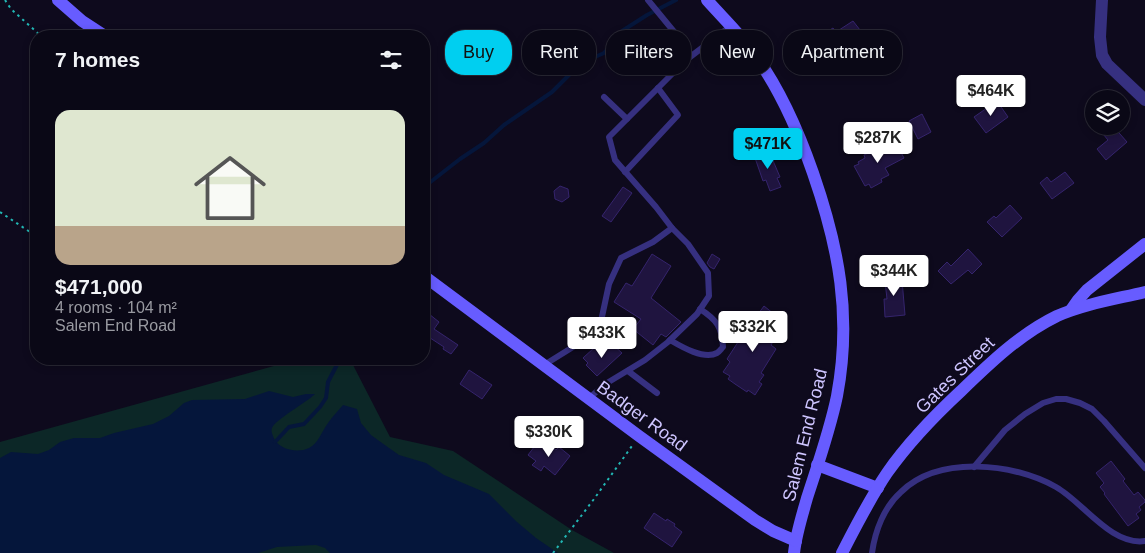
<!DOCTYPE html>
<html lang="en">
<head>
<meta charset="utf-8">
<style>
  :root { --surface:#0a0816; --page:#181623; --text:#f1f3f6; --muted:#999aa1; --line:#2a2935; --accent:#00cff0 }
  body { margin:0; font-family:Arial,sans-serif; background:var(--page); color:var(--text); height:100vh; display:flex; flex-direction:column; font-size:19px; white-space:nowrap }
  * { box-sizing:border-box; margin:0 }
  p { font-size:16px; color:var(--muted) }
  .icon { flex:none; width:28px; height:28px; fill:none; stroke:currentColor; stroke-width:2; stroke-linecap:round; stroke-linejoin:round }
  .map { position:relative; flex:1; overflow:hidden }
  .sheet { position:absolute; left:30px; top:30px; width:400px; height:335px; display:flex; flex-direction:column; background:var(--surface); border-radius:20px; box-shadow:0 2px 8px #0003,0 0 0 1px var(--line) }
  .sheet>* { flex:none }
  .top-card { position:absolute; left:445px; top:30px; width:475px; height:45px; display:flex; gap:10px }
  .controls { position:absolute; left:1085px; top:90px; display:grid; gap:10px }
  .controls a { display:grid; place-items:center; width:45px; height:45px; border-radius:50%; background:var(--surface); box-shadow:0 2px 8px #0003,0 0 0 1px var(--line); font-size:25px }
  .price { position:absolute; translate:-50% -42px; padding:0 11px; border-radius:5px; background:#fff; color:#222; font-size:16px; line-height:32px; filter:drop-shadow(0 1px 2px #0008) }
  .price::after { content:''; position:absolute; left:50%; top:30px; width:15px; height:11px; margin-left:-8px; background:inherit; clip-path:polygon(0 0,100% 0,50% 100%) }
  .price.current { background:var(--accent); color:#111 }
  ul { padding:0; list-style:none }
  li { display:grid; align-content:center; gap:10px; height:265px; padding:0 25px }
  li span { display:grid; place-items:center; height:155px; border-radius:15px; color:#555 }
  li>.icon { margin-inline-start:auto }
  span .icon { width:90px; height:90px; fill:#fffc; stroke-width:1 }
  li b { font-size:21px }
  h2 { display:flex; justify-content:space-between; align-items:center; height:60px; padding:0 25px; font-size:21px }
  .tag { padding:0 18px; border-radius:20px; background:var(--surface); box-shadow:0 2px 8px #0003,0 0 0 1px var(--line); font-size:18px; line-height:45px }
  .tag.current { background:var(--accent); color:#111 }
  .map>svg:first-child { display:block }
  .green { fill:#0c2727 }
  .water { fill:#05163b }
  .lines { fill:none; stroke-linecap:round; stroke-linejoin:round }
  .stream { stroke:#05163b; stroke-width:4 }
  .building { fill:#1f143f; stroke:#35246d }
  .path { stroke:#22b6b3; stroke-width:2; stroke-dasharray:2.5 4; stroke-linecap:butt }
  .lane { stroke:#363080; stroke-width:6 }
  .street { stroke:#363080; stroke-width:12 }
  .secondary { stroke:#675cff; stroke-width:12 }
  .labels { text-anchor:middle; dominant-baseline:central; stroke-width:4.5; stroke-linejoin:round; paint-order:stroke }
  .street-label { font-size:18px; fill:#cec5ff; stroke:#0e0a1d }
</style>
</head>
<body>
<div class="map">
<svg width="1145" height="553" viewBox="0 0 1145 553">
  <rect width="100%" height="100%" fill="#0e0a1d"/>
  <!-- green -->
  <polygon class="green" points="299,359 345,359 353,365 390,437 453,451 572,530 614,553 0,553 0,442"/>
  <!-- water -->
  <path class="water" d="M269 391 293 397 306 394H315C306 403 276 419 272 428 271 431 272 433 273 436 277 449 297 454 309 448 318 444 322 431 328 423 332 417 338 411 343 405L357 409 361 423 371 435 382 443 399 455 426 463 444 475 489 494 517 522 536 538 558 553H330L325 548 316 545 277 547 258 553H0V458L11 452 38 454 49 450 60 442 74 438H100L114 433 153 424 169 416 184 403 192 400 245 399Z"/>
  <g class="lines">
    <!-- stream -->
    <g class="stream">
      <polyline points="424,187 460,159 484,143 504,125 552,92 572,72 579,67 595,57 604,53 610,47 622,31 647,15 676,0"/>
      <polyline points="275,442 289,427 304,424 320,407 326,398 328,382 340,359"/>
    </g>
  </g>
  <!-- building -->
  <g class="building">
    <polygon points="853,21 860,30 843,41 861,68 850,75 847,71 843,74 836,63 834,64 825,50 822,51 814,40 833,28 836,32"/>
    <polygon points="997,101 1008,117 986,133 974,117"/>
    <polygon points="922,114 931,132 918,139 909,121"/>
    <polygon points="1112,126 1113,126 1127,142 1106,160 1097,149 1108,140 1103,134"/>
    <polygon points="895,141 904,158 885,168 889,175 881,179 882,182 871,188 869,184 865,186 854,166 859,164 858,162 865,158 864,155"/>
    <polygon points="768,149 780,177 777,178 781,187 770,191 766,180 763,181 754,155"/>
    <polygon points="1065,172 1074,183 1052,199 1040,183 1047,177 1051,182"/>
    <polygon points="560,186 568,189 569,197 562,202 555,199 554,191"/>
    <polygon points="623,187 632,193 611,222 602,216"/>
    <polygon points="1010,205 1022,218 1002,237 987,222 994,216 996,218"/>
    <polygon points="968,249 982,264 972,274 968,270 951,284 938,271 947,262 951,266"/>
    <polygon points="652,254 671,266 651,298 681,322 666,337 661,334 653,345 633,329 641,319 614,302 626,283 632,286"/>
    <polygon points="712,254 720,259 714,269 710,267 707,263"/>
    <polygon points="889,273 900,273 900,280 902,280 905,315 885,317 884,299 887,299 885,281 890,281"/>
    <polygon points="764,306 779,318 768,334 775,338 771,345 776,349 761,373 764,375 759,382 762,384 755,395 748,390 747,392 735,384 728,379 730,376 723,372 730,362 727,359 740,339 739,338 748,324 750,325"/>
    <polygon points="424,310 439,322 434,329 458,345 451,354 443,349 444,347 424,334 427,329 424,326"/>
    <polygon points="611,343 622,353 597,376 586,365 588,363 583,358 595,347 598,351 601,349 603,351"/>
    <polygon points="469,370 492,385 482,399 460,384"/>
    <polygon points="538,442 544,447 547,443 556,450 559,447 570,456 555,475 544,466 541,471 532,465 536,461 528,455"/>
    <polygon points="1111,461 1125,479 1123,481 1134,495 1138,492 1145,500 1145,502 1139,507 1141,510 1136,514 1139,518 1128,526 1104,494 1105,493 1100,487 1104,483 1096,473"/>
    <polygon points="654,513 666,521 667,519 675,524 674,526 682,532 672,547 644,528"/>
  </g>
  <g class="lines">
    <!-- path -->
    <g class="path">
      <polyline points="5,0 11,9 41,36"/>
      <polyline points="0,212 36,236"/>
      <polyline points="553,553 594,499 632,446"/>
    </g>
    <!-- lane -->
    <g class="lane">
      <polyline points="648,0 680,39 686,60"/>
      <polyline points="604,97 627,119"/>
      <polyline points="625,172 678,115 658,88"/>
      <path d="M670 340C682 347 704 360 717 353 719 352 721 349 723 347 722 327 717 320 700 309"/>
      <polyline points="544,365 581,342 600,326 609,284 621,258 653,242 672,228 656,207 615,160 609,137 686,60 731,26"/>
      <polyline points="628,371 657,393"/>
      <polyline points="589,398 607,383 645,360 668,342 697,314 709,296 708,273 688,244 672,228"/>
      <polyline points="974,467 1005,430 1025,414 1043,403 1056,399 1066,399 1080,403 1092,409 1104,421 1145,468"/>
      <path d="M872 553C875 531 884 507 901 492 939 455 1014 463 1056 487 1083 502 1111 546 1145 541"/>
    </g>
    <!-- street -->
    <polyline class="street" points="1102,0 1100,37 1102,55 1107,64 1145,100"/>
    <!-- secondary -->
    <g class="secondary">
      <polyline points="58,0 82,21 105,36"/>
      <path d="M707 0C722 17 739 33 752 51 780 88 798 130 813 173 839 248 852 316 837 396 830 430 818 464 807 498 802 516 796 534 794 553"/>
      <polyline points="424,276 639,436 755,520 773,531 796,541"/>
      <polyline points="1071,310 1078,300 1087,290 1145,244"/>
      <polyline points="817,465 878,488"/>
      <path d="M842 553C856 526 870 498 887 473 908 443 934 416 961 391 990 363 1020 334 1057 316 1084 304 1116 299 1145 292"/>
    </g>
  </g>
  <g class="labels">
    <!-- street labels -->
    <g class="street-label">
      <text transform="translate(955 375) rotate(-44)">Gates Street</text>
      <text transform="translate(642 416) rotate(36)">Badger Road</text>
      <text transform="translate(805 435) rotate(-76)">Salem End Road</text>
    </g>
  </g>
</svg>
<div class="controls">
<a><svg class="icon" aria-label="layers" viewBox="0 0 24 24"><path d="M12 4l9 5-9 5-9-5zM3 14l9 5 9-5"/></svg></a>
</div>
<b class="price" style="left:991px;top:117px">$464K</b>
<b class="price" style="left:878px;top:164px">$287K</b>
<b class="price current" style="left:768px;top:170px">$471K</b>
<b class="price" style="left:894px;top:297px">$344K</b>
<b class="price" style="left:753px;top:353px">$332K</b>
<b class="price" style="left:602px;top:359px">$433K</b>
<b class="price" style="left:549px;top:458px">$330K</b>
<div class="top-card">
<a class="tag current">Buy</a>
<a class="tag">Rent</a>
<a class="tag">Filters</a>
<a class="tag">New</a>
<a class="tag">Apartment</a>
</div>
<section class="sheet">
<h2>7 homes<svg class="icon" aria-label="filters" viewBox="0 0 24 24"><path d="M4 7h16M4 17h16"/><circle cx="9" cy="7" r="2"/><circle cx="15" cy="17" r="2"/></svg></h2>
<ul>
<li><span style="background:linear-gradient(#dfe7d0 75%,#b9a48a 0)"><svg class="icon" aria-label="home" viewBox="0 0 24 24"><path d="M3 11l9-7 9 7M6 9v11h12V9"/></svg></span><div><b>$471,000</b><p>4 rooms · 104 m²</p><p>Salem End Road</p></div></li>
</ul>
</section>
</div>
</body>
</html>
